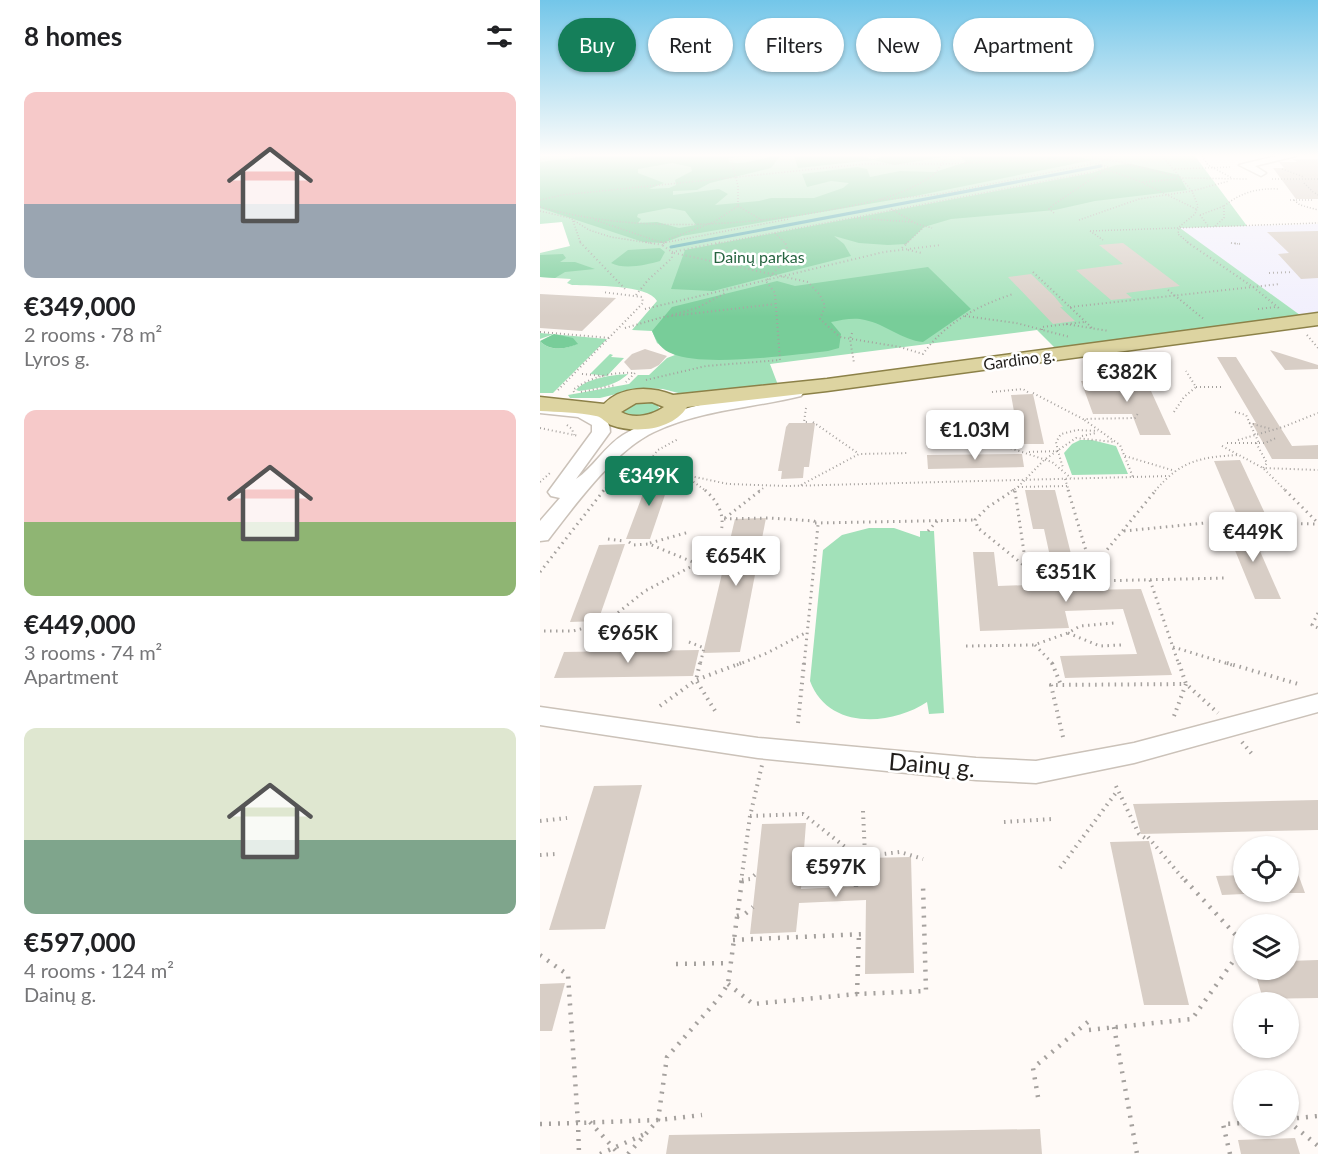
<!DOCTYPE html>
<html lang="en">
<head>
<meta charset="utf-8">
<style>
  :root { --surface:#fff; --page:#f6f6f6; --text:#202124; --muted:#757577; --accent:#157f5a }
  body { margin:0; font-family:Lato,sans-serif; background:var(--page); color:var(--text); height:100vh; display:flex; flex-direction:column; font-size:22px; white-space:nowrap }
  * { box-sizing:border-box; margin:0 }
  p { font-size:20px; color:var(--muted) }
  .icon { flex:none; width:33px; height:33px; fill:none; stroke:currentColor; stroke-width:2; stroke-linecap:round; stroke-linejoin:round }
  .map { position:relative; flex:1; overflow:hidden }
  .drawer { display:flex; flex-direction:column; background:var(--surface); width:540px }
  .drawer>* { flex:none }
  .banner { position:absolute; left:18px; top:18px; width:570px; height:54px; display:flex; gap:12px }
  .fabs { position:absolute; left:693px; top:836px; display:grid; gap:12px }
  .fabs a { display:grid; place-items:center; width:66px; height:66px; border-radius:50%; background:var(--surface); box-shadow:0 2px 4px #0004; font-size:30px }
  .price { position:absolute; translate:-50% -51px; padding:0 14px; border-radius:6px; background:#fff; color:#222; font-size:20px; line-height:39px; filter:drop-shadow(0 2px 3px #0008) }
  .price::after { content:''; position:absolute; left:50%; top:36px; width:18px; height:14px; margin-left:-9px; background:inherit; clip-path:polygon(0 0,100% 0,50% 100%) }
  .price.on { background:var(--accent); color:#fff }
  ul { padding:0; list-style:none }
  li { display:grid; align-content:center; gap:12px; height:318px; padding:0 24px }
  li span { display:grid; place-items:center; height:186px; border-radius:12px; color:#555 }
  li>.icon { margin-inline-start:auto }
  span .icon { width:108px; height:108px; fill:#fffc; stroke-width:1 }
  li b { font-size:26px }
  h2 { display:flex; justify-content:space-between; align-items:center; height:72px; padding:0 24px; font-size:26px }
  .pill { padding:0 21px; border-radius:27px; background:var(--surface); box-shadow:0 2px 4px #0004; font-size:21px; line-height:54px }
  .pill.on { background:var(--accent); color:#fff }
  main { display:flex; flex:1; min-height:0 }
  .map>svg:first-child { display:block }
  .commercial { fill:#f1effd }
  .green { fill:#a2e1b9 }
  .forest { fill:#78cd99; fill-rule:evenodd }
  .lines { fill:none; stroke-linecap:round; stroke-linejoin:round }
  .stream { stroke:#4fa7ab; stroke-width:3 }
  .building { fill:#d8cec6 }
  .minor-casing { stroke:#cbc2b9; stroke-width:3 }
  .major-casing { stroke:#8c8148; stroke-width:3 }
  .path-far4 { stroke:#a5a19e; stroke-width:1.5; stroke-dasharray:1 2; stroke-linecap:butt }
  .path-far3 { stroke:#a5a19e; stroke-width:2; stroke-dasharray:1 3; stroke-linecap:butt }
  .path-far2 { stroke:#a5a19e; stroke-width:3; stroke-dasharray:1.5 4.5; stroke-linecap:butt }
  .path-far1 { stroke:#a5a19e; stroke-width:4; stroke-dasharray:1.5 5; stroke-linecap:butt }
  .path { stroke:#a5a19e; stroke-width:4.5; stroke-dasharray:2 7; stroke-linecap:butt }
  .minor { fill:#fff; fill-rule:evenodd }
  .major { fill:#ddd4a1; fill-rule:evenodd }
  .labels { text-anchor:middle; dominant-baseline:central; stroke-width:5; stroke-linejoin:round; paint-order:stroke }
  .far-park-label { font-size:16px; fill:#276441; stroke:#fff }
  .far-street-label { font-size:16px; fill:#1f1c19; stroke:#fff }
  .near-street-label { font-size:24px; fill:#1f1c19; stroke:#fff }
</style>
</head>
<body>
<main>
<section class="drawer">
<h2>8 homes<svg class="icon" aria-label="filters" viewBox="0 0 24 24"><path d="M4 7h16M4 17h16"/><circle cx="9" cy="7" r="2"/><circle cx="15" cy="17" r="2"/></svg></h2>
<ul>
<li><span style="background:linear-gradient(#f6c9c9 60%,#9aa5b1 0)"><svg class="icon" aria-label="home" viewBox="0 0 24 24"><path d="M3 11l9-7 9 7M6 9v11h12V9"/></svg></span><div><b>€349,000</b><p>2 rooms · 78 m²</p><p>Lyros g.</p></div></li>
<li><span style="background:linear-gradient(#f6c9c9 60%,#8fb573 0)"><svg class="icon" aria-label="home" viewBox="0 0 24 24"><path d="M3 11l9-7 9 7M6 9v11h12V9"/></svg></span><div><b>€449,000</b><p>3 rooms · 74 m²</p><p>Apartment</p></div></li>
<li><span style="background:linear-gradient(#dfe7d0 60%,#7fa58c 0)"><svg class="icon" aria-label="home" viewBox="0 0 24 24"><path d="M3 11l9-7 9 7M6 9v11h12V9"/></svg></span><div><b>€597,000</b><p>4 rooms · 124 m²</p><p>Dainų g.</p></div></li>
</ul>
</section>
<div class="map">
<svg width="778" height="1154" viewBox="0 0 778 1154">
  <rect width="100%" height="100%" fill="#fffaf7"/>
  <!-- commercial -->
  <polygon class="commercial" points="778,224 778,313 760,315 639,228"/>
  <!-- green -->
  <g class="green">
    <path d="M0 156H655L707 226 640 228 760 315 515 348 497 330 230 364 238 385 142 394 123 389 101 388 60 398H30L28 395 89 384 98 375H109L127 358 135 355 117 343 112 331 92 330 117 301C108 284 51 286 32 285L27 283 31 279 0 277V253L30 246 22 222 0 224Z"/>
    <path d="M0 333 67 339 13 393H0V341C10 352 25 349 37 344L14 334 0 339Z"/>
    <polygon points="70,354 73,355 71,357 84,358 67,376 50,374"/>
    <path d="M88 374C74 387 57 388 39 391L36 390C46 378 73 375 88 374Z"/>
    <path d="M109 401 117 404 119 408H125C112 415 98 420 84 413L83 411 91 403Z"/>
    <polygon points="540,440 552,440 576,446 588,474 532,475 524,453 532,444"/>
    <path d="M329 528H354L380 537V531H394L404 713 389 714 387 702C351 726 288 730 270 681L283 550 302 535Z"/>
  </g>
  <!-- forest -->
  <g class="forest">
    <path d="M48 156H211L188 158 189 162C206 166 223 156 240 156L231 168 170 183 157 190 133 191V195L179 189 188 194 175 205 219 201 231 198H274L303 188 309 183 291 181 267 187 262 174 317 167 327 169 330 177 360 171 395 172 426 162 419 156H533L553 160 375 196 142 236 123 243 103 242 0 208V162ZM132 163 151 167 152 171 135 180 136 185 129 188 109 189 124 183 98 173V169ZM129 208 145 211 156 225 139 228 117 222 98 223 101 219 97 217 98 214Z"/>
    <polygon points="254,156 321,156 332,159 346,156 410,156 354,165 334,160 258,168"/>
    <polygon points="591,164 639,175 647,190 555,201 515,210 411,219 384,227 366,244 348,245 319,243 294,236 304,244 311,256 173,291 131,289 145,250 552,173 576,165"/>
    <path d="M120 248 125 252 120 261C106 265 84 270 71 263L88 250Z"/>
    <polygon points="23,254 26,258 20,262 35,262 55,269 25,272 15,278 0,277 0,255"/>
    <path d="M388 267 431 309 383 342C362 340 345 324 325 320 314 317 302 320 291 322L301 334 299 348 288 351C252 355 164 367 133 354 121 350 117 342 112 331L132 307 237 281 255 286Z"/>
    <path d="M14 334 33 338 38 344C25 349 10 352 0 341Z"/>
  </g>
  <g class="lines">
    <!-- stream -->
    <polyline class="stream" points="131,247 561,166"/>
  </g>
  <!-- building -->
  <g class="building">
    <polygon points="753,159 778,159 778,199 756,199 733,168 744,168 739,162 757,162"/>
    <polygon points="778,231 778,278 761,279 738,254 749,253 727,232"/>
    <polygon points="583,243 640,286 586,293 592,298 571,300 536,270 583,264 559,245"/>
    <polygon points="491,274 514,296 523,307 520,307 535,321 513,324 468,277"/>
    <polygon points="0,294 56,297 76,298 42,331 0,328"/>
    <polygon points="105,349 127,356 119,365 111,369 91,370 84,362 92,354"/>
    <polygon points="730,350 778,365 778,369 745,370"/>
    <polygon points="677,357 696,357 752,446 778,445 778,459 732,459 712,423 716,423"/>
    <polygon points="606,380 631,435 600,435 592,414 553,414 541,381"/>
    <polygon points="493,394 504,444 480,444 471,395"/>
    <polygon points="249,423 275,423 269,467 264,467 263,478 241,479 242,471 238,471 246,427"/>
    <polygon points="482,454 484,467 388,469 387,455"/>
    <polygon points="700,460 728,520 699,520 674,461"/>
    <polygon points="132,474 110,539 86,539 110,475"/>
    <polygon points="485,490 515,490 540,590 601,589 632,675 525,678 520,656 597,654 583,609 525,611 529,628 440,631 433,552 454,552 458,586 516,584 504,529 493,529"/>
    <polygon points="226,518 200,652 163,653 195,519"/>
    <polygon points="685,526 709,526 741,599 715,599"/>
    <polygon points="85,544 58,621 30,622 59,545"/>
    <polygon points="159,650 153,676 14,678 24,652"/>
    <polygon points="102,785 65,929 9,930 54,786"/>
    <polygon points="778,800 778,830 601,834 593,804"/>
    <polygon points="266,823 261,889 323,886 324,858 371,857 374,973 325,974 326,900 259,903 256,932 210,934 222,824"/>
    <polygon points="609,841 649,1005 604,1005 570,842"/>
    <polygon points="748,852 750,852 765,893 748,893"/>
    <polygon points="704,875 704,894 682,895 676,876"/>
    <polygon points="778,960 778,998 723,999 714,969 748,969 748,961"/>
    <polygon points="25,983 12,1031 0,1031 0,984"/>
    <polygon points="500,1129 502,1154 126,1154 129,1135"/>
    <polygon points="755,1138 760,1154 701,1154 698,1140"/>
  </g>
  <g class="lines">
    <!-- minor casing -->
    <g class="minor-casing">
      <g id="minor">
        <polygon points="736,156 756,156 715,166 726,173 721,176 699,165"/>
        <path d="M255 387 261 388 264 392 261 396C212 408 160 410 114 432 74 451 35 505 8 540L0 541V521L20 498 11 496 8 492 52 432V425L38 417 0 413V403C22 405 70 402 70 432L36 479C53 468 65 446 83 435 134 404 197 398 255 387Z"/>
        <polygon points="778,694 778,712 594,763 496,783 436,780 218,758 0,725 0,707 218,738 436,758 496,761 594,743"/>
      </g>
    </g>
    <!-- major casing -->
    <g class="major-casing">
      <path id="major" d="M778 313V325L287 391 147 407C133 430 96 434 71 425 66 423 62 417 56 416 38 412 18 412 0 411V397L64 404C81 386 111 386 133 395L287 379ZM112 402 124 407C113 415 94 420 81 412L96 403Z"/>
    </g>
    <!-- path-far4 -->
    <g class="path-far4">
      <polyline points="0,156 4,156"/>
      <polyline points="520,156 533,159"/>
      <polyline points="537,156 581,162 642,178 707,179"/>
      <polyline points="622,156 652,191 658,206 655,214 639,227 638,234 650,244"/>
      <polyline points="662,156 668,165 692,178"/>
      <polyline points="0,160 11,156"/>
      <polyline points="559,162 575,156"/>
      <polyline points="635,169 692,167"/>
      <polyline points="742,169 764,177"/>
      <polyline points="732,179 778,179"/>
      <polyline points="603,182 638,179"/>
      <polyline points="764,183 773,192"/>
      <polyline points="775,193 778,195"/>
      <polyline points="0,200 22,195 324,164 404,164 511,159 549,162 569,167 553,172 175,244"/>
      <polyline points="340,200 400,194 552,164"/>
      <polyline points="750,200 774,200"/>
      <polyline points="754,200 760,205 778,210"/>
      <polyline points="198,206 222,220"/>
      <path d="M0 207C94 233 200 227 295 209 327 203 363 196 390 177 397 173 402 163 407 156"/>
      <polyline points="351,209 377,224 392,228"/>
      <polyline points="0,211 30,218 49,230 71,237 116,244"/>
      <polyline points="514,213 509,209 513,205 566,169 601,182 658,210"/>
      <polyline points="660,215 684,206"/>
      <polyline points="660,215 669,227"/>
      <polyline points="314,218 373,222"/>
      <polyline points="55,220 123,243 249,219"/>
      <polyline points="539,220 599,199 652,191 689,181"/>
      <polyline points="33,221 41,244"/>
      <path d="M675 226 684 218V206C702 192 717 188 740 189"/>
      <polyline points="550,231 778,223"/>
      <polyline points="550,231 563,240"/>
      <polyline points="235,233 246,244"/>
      <polyline points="129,239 174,222 198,206 198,186 190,156"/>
      <polyline points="691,243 700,244"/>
      <polyline points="366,244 384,227"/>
    </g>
    <!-- path-far3 -->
    <g class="path-far3">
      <polyline points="40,242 87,291"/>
      <polyline points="106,242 123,245"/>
      <polyline points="121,242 126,242"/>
      <polyline points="647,242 713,287 740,309"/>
      <polyline points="691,243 701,244"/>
      <polyline points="362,248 368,242"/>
      <polyline points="368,250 382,253"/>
      <polyline points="132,252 182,242"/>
      <path d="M134 253 268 282 280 295 285 306 280 319 300 337 360 347 383 354C405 323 437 306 473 294"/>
      <polyline points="493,272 552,328"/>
      <polyline points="729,273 753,272"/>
      <polyline points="628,290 665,320"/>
      <polyline points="96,295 108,280 132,258 132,252 122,245 124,243"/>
      <polyline points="530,307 740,284"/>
      <polyline points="105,309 344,252 401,245"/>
      <polyline points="718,309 736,307"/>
      <polyline points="132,315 157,308 187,292"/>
      <polyline points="425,316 476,323 530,337"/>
      <polyline points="526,324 569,331"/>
      <polyline points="85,328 123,317 235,304"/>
      <polyline points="502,330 502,327 544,322"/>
      <polyline points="0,332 70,338"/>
      <polyline points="312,333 310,339 314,363"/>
      <polyline points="767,335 778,348"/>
      <polyline points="42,374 64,376"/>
      <polyline points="106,380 166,366 240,360 235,293 226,281 249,256 245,242"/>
      <polyline points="656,387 681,387"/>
      <polyline points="18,390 103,303 102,297 62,292"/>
      <path d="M34 392 33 390C51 376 73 372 95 373L86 382"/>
      <polyline points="41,392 76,385"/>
      <polyline points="452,392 483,389 489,393"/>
      <polyline points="493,393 543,419 595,418 599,412"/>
      <polyline points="266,408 264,422 269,422"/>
      <polyline points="634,412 644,397 656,387 646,371"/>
      <polyline points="695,412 706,415 719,443"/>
      <polyline points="273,422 319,454"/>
      <polyline points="709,423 731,429"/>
      <polyline points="27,425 32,429 34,435"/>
      <polyline points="0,428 39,436"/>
      <polyline points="542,436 556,433"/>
      <polyline points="698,440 743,427 778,413"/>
      <polyline points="687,443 725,443 736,438"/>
      <polyline points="716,443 727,463 723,468 778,470"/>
      <polyline points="682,446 723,468 746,491"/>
      <polyline points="467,447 512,462 531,478"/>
      <polyline points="518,451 516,442 521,434 537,430 558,431"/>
      <polyline points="489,452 518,451 523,468"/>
      <polyline points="585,456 635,471"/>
      <polyline points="112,460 138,473"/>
      <polyline points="99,473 141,474 188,484 247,486 593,477 580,445 543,419"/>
      <polyline points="147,477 166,491"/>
      <polyline points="593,477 628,476"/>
      <polyline points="525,479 529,491"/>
      <polyline points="93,481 118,450 138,439"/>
      <polyline points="0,482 10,473"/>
      <polyline points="261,485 319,454 369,453"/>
      <polyline points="478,487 504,460 536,438 574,442"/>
      <polyline points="65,488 90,487"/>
      <polyline points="63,491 82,467"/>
      <polyline points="219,491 225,487"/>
      <polyline points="471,491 478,487 528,486"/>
      <path d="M615 491C641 460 661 457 699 455"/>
    </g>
    <!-- path-far2 -->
    <g class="path-far2">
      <path d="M165 490C178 502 185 514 181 532"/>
      <polyline points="474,490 448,507 435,520 438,528 492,572"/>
      <polyline points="528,490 555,581 687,578"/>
      <polyline points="745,490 778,523"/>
      <polyline points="475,491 486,566"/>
      <polyline points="185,518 221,490"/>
      <polyline points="184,519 230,518 274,521 278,525 264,665"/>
      <polyline points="275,523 435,520"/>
      <polyline points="707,523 778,524"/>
      <polyline points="388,531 398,520"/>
      <polyline points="584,531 665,523"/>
      <polyline points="68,539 83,541"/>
      <polyline points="89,542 93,545 109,544 170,569"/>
      <polyline points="110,543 149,532"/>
      <polyline points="552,568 616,490"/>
      <polyline points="0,572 64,490"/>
      <polyline points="610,580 639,665"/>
      <polyline points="778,613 772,625 778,628"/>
      <polyline points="4,631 33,631 56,625 75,615 105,591 156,564"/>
      <polyline points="528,633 560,646 581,645"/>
      <polyline points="149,642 164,648 160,665"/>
      <polyline points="495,645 514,665"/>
      <polyline points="426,646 494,645 528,633 540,626 574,623"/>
      <polyline points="633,647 692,665"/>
      <polyline points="197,665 227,653 267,632"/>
    </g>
    <!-- path-far1 -->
    <g class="path-far1">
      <polyline points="160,663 156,680 177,714"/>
      <polyline points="512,663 521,685"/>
      <polyline points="639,663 646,684 678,713"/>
      <polyline points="687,663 758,684"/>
      <polyline points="120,706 156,680 201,663"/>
      <polyline points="258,723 264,663"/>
      <polyline points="523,737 511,685 646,684 634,716"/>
      <polyline points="702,742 712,754"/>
      <polyline points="576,786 599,834 605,838"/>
      <polyline points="323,811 325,855"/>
      <polyline points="210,816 263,814 318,857"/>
      <polyline points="0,821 27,818"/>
      <polyline points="464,822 512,819"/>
      <polyline points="608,837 646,882"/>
      <polyline points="0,855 16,854"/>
      <polyline points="520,868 578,790"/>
      <polyline points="202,880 210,879 217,873"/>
      <polyline points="201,882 210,816 222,765"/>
      <polyline points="316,882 318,857 360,852 383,859"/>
    </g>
    <!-- path -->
    <g class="path">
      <polyline points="645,880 704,944"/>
      <polyline points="316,887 316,880"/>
      <polyline points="197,916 205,914 213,907"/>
      <polyline points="193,940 325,934"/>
      <polyline points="0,955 28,975 38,1123 118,1120 162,1115"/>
      <polyline points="136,964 190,963"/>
      <polyline points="188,984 213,1004 317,994 386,991 383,885"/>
      <polyline points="317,994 319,934"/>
      <polyline points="574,1027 597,1154"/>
      <polyline points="549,1030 652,1019 704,946"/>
      <polyline points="498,1097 493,1068 549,1021"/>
      <polyline points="748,1119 778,1116"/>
      <polyline points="748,1121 778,1146"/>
      <polyline points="50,1122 79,1154"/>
      <polyline points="0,1124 38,1123 39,1154"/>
      <polyline points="60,1154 105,1134"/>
      <polyline points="88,1154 118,1120 127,1057 179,998 188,984 202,880"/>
      <polyline points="690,1154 683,1124 704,1123"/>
    </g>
    <!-- minor -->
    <use href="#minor" class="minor"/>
    <!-- major -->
    <use href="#major" class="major"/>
  </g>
  <!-- sky -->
  <linearGradient id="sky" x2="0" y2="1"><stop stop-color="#73c6e9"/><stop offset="0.49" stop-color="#fffdfb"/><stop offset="1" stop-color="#fffdfb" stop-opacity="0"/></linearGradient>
  <rect width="778" height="317" fill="url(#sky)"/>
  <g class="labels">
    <!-- far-park labels -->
    <g class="far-park-label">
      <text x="219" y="256">Dainų parkas</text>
    </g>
    <!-- far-street labels -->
    <g class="far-street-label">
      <text transform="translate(479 359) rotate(-8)">Gardino g.</text>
    </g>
    <!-- near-street labels -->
    <g class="near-street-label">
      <text transform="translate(392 764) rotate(5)">Dainų g.</text>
    </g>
  </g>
</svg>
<div class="fabs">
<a><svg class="icon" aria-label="locate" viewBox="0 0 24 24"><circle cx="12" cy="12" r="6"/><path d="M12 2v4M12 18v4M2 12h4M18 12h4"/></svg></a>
<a><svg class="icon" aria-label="layers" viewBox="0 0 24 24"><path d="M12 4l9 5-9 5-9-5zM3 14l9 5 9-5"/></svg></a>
<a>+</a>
<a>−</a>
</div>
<b class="price" style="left:587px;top:403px">€382K</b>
<b class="price" style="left:435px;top:461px">€1.03M</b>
<b class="price on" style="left:109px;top:507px">€349K</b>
<b class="price" style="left:713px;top:563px">€449K</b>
<b class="price" style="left:196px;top:587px">€654K</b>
<b class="price" style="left:526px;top:603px">€351K</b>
<b class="price" style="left:88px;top:664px">€965K</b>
<b class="price" style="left:296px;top:898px">€597K</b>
<div class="banner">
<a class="pill on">Buy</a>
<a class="pill">Rent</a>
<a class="pill">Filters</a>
<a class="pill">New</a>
<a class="pill">Apartment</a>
</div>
</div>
</main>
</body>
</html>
